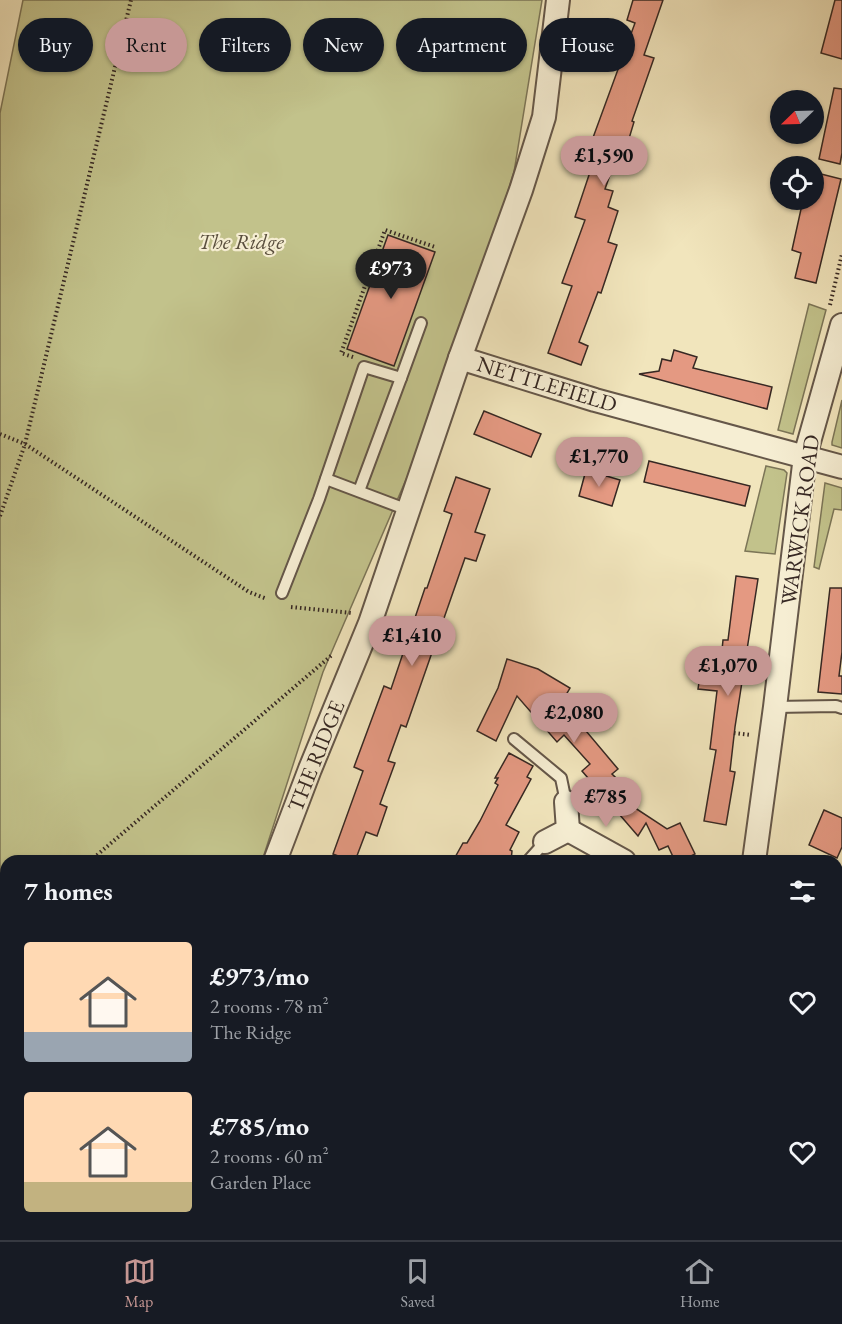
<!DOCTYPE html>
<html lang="en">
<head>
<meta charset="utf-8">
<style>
  :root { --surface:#171b24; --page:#242831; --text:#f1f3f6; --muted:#9ea1a6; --line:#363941; --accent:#c59692 }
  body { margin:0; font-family:"EB Garamond",serif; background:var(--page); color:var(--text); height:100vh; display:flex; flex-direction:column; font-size:22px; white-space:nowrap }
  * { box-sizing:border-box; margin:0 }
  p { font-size:20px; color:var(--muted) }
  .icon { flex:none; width:33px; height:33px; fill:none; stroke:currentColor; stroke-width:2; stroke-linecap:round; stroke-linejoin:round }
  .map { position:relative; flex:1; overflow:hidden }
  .panel { position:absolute; left:0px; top:855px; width:843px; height:386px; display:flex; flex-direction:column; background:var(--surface); border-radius:18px 18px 0 0; box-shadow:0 2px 4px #0004 }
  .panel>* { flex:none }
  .guide { position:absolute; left:18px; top:18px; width:807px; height:54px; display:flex; gap:12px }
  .needle { width:39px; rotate:247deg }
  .buttons { position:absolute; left:770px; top:90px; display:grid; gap:12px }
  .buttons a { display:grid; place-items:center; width:54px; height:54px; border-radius:50%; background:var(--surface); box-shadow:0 2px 4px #0004; font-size:30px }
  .price { position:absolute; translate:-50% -51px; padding:0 14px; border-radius:21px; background:var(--accent); color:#111; font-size:20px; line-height:39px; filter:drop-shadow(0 2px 3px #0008) }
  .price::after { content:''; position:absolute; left:50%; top:36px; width:18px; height:14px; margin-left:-9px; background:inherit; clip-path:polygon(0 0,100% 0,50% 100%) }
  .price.selected { background:#222; color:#fff }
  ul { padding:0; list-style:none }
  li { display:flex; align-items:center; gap:18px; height:150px; padding:0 24px }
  li span { display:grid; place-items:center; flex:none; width:168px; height:120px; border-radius:6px; color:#555 }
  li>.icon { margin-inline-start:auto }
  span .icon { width:72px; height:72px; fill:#fffc; stroke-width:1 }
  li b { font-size:26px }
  h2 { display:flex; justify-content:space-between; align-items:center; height:72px; padding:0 24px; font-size:26px }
  .chip { padding:0 21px; border-radius:27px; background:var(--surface); box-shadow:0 2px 4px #0004; font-size:21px; line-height:54px }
  .chip.selected { background:var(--accent); color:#111 }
  .tab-bar { display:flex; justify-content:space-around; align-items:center; height:84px; border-top:2px solid var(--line); background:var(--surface); font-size:16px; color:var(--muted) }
  .tab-bar a { display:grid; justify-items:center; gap:3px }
  .tab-bar .selected { color:var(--accent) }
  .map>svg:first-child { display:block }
  .green { fill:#c2c28b; stroke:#7c7557; stroke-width:1.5 }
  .building { fill:#e49982; stroke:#362823; stroke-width:1.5 }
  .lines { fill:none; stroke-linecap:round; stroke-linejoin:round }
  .lane-casing { stroke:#655749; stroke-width:14 }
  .street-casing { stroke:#655749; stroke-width:26 }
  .primary-casing { stroke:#362823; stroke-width:36 }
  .path { stroke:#362823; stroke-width:4; stroke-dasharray:1.5 3; stroke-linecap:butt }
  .lane { stroke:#f6eed3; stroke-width:10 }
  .street { stroke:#f6eed3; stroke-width:22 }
  .primary { stroke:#e8c27e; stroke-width:33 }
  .labels { text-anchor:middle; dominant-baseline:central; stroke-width:4.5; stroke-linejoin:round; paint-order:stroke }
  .park-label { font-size:22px; font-style:italic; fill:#594e3d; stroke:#f6eed3 }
  .street-label { font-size:22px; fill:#362823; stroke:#f6eed3 }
</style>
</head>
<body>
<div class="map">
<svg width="842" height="1240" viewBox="0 0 842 1240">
  <rect width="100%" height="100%" fill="#f1e5bc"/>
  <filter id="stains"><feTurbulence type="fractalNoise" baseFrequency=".00333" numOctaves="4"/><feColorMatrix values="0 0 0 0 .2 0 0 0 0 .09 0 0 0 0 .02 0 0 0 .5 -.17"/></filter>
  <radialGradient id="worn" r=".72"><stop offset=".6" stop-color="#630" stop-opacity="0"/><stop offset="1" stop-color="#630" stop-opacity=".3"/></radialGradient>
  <!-- green -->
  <g class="green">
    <polygon points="23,0 542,0 514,172 449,380 323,672 262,861 6,861 6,1213 0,1210 0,113"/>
    <polygon points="809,304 826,310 793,434 778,430"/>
    <polygon points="842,400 842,448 832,445 832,442"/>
    <polygon points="766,466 784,470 787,473 775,554 745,551"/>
    <polygon points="825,483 842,488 842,510 834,509 819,569 814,567"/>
  </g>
  <!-- building -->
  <g class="building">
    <polygon points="633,0 663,0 644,55 654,58 632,121 634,122 628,142 622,141 605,189 613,191 608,207 618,211 608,242 617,245 601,293 598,292 579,342 588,346 581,365 548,353 572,286 562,283 585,220 575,217 595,157 587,154 635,23 627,20"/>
    <polygon points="835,0 842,0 842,59 821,53"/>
    <polygon points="834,88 842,89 842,153 840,164 819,159"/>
    <polygon points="821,174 841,179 816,283 795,278 801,253 792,250 803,200 813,200"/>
    <polygon points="388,235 435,252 394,366 347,349"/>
    <polygon points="674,350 697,357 693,368 772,387 767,409 639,374 659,371 662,359 671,361"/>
    <polygon points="484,411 541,434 531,457 474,434"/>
    <polygon points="649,461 750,486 745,506 644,482"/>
    <polygon points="586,470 620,480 612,506 579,496"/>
    <polygon points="456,477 490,489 475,532 485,535 476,561 465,558 406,727 401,725 388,761 395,763 380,804 387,807 377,836 366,832 355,861 351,861 333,854 363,771 354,767 384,686 391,689 425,588 427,588 452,514 444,511"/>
    <polygon points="736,576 758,579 735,727 730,771 735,772 726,825 704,821 716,750 710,749 717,691 698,689 702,663 712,664 714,649 722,650 723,640 728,640"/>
    <polygon points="830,588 842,588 842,652 839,676 842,676 842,694 818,692"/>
    <polygon points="507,659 538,669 570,688 566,695 587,721 581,725 618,769 612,774 633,794 626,802 667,829 680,823 695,854 681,861 675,861 668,846 659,850 646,823 638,836 582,771 590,764 564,735 557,742 517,696 496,741 477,731 498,688"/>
    <polygon points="509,753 533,766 527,777 531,779 506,825 519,832 510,850 512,851 511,861 453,861 463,843 467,843 480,821 498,785 495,783 498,778 495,778"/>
    <polygon points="824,810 842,818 842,847 837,858 809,845"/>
  </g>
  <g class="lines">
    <!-- lane casing -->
    <g class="lane-casing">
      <g id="lane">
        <polyline points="401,378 421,323"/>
        <polyline points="326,479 408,510"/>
        <polyline points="282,593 319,499 364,367 401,378 359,491"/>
        <polyline points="775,707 836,706 842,708"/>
        <polyline points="514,739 561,778 566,802"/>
        <polyline points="528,861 545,842"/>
      </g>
    </g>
    <!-- street casing -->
    <g class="street-casing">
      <g id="street">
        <polyline points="460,358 595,400 842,467"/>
        <polyline points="568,830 624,861"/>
        <polyline points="545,842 568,830 566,802"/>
        <polyline points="275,861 310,769 370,623 460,358 521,190 544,117 558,0"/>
        <polyline points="754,861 775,707 805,456 842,325"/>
        <polyline points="837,902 842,902"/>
        <polyline points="472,1240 475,1234"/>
      </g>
    </g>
    <!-- primary casing -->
    <g class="primary-casing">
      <polyline id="primary" points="823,1240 828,1234"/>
    </g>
    <!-- path -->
    <g class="path">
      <polyline points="830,305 842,254"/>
      <polyline points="353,357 341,353 385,230 435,247"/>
      <polyline points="0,434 25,444 249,592 267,599"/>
      <polyline points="0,516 25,444 131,0"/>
      <polyline points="291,607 352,613"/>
      <polyline points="734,733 751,735"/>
      <polyline points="90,861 332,655"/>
      <polyline points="0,938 6,933"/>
      <polyline points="111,1240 114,1234"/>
    </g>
    <!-- lane -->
    <use href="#lane" class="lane"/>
    <!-- street -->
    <use href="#street" class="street"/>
    <!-- primary -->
    <use href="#primary" class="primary"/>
  </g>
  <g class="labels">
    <!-- park labels -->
    <g class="park-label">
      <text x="241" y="241">The Ridge</text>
    </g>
    <!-- street labels -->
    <g class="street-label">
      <text transform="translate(547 384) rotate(17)">NETTLEFIELD</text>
      <text transform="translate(800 520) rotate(-82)">WARWICK ROAD</text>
      <text transform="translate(316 756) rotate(-68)">THE RIDGE</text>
    </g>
  </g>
  <rect width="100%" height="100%" filter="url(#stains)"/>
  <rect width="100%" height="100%" fill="url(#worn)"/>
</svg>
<div class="buttons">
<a><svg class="needle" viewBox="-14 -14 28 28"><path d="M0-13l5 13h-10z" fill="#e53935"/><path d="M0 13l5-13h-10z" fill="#9ea1a6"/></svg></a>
<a><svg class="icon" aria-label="locate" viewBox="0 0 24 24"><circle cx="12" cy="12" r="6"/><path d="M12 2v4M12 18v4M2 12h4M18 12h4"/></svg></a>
</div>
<b class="price" style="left:604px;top:187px">£1,590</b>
<b class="price selected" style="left:391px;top:300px">£973</b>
<b class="price" style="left:599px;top:488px">£1,770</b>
<b class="price" style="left:412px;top:667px">£1,410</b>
<b class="price" style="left:728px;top:697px">£1,070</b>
<b class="price" style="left:574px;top:744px">£2,080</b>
<b class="price" style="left:606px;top:828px">£785</b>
<div class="guide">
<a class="chip">Buy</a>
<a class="chip selected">Rent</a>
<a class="chip">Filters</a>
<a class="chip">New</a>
<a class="chip">Apartment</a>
<a class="chip">House</a>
</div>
<section class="panel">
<h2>7 homes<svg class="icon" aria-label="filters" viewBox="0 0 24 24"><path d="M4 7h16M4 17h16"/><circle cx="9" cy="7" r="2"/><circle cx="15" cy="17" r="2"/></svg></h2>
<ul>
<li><span style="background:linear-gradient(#ffd9b3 75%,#9aa5b1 0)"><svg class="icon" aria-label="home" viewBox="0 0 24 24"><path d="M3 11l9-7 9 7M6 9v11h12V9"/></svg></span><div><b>£973/mo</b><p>2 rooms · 78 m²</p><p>The Ridge</p></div><svg class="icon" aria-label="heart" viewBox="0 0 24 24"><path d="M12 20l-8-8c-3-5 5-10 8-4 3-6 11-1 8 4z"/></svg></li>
<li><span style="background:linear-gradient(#ffd9b3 75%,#c2b280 0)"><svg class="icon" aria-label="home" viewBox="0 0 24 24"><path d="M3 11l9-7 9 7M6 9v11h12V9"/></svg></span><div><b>£785/mo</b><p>2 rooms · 60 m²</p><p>Garden Place</p></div><svg class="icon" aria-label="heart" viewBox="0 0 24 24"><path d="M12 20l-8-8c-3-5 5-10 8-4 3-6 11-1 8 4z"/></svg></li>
</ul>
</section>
</div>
<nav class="tab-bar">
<a class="selected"><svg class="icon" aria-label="map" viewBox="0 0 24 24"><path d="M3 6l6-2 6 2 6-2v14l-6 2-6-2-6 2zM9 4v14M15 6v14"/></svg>Map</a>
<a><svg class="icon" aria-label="saved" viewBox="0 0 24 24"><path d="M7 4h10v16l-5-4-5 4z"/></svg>Saved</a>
<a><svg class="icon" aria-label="home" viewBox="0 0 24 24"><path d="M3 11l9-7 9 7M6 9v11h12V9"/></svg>Home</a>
</nav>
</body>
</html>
